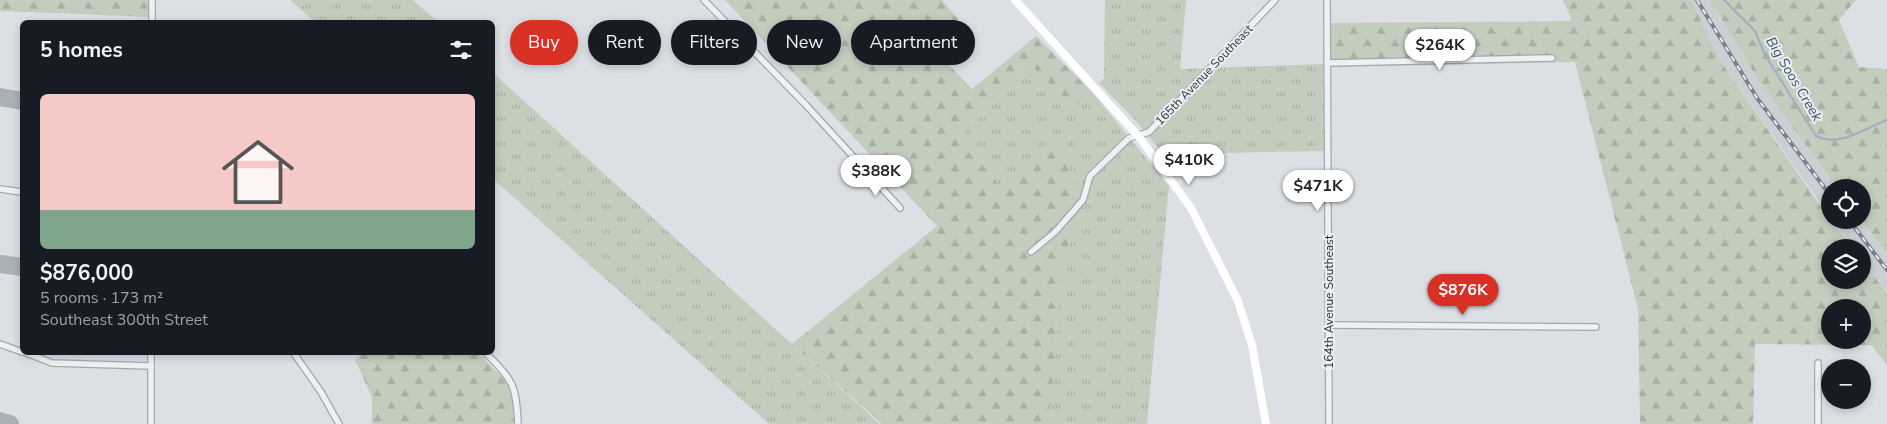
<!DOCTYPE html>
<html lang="en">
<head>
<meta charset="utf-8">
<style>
  :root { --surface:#171b24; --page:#242831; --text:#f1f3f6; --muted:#9ea1a6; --line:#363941; --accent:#d93025 }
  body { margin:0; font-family:"Nunito Sans",sans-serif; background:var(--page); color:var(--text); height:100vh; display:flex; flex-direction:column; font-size:19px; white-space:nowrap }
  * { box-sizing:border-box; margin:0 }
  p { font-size:16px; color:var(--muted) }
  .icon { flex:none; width:28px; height:28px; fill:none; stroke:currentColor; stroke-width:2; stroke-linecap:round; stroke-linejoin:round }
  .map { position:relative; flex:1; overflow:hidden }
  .drawer { position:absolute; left:20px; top:20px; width:475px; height:335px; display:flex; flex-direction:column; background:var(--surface); border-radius:8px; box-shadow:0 2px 8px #0003 }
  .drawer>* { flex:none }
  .top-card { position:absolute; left:510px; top:20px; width:475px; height:45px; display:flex; gap:10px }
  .fabs { position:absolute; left:1821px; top:179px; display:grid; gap:10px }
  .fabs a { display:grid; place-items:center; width:50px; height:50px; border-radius:50%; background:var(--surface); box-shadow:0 2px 8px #0003; font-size:25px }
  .price { position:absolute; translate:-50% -42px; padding:0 11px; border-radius:18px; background:#fff; color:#222; font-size:16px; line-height:32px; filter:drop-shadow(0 1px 2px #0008) }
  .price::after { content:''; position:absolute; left:50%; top:30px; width:15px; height:11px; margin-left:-8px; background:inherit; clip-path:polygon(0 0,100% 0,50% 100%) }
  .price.on { background:var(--accent); color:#fff }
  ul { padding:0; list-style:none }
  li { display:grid; align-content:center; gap:10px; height:265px; padding:0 20px }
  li+li { border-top:1px solid var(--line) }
  li span { display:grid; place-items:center; height:155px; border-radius:8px; color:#555 }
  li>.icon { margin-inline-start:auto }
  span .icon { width:90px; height:90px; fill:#fffc; stroke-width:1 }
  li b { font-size:21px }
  h2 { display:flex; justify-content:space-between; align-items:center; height:60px; padding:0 20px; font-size:21px }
  .tag { padding:0 18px; border-radius:22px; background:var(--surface); box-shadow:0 2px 8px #0003; font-size:18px; line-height:45px }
  .tag.on { background:var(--accent); color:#fff }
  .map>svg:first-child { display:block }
  .built { fill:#cbd0d5 }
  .grass { fill:url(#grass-tufts) }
  .forest { fill:url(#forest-firs); fill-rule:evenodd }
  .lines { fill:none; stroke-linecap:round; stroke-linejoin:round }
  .stream { stroke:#9bb1c1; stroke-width:2 }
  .taxiway { stroke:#aab0b8; stroke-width:18 }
  .street-casing { stroke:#a2a8ae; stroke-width:8 }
  .street { stroke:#eef1f3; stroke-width:5.5 }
  .secondary { stroke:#fff; stroke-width:8 }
  .rail-casing { stroke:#78818c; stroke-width:4 }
  .rail { stroke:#ebeff3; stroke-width:2; stroke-dasharray:5.5; stroke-linecap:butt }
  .labels { text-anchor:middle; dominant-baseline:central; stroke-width:4; stroke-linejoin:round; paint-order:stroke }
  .street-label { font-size:12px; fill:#283039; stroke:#ebeff3 }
  .water-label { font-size:14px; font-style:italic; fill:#375168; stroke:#ebeff3 }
</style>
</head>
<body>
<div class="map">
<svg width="1887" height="424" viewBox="0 0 1887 424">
  <defs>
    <pattern id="grass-tufts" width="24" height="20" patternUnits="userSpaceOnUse" patternTransform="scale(1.25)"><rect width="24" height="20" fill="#c3cdbe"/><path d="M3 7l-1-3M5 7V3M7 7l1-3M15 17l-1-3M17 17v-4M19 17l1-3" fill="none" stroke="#a8b0a4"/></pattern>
    <pattern id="forest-firs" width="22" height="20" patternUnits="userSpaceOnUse" patternTransform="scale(1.25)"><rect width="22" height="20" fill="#c3cdbe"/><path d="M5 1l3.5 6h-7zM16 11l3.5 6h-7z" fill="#a8b0a4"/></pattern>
  </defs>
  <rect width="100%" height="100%" fill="#dce0e5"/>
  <!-- built -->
  <g class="built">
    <polygon points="1688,0 1710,0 1757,78 1836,187 1830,188 1830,217 1719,59"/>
    <polygon points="1832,220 1861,220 1887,255 1887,294 1863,261 1862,248 1853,247"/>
  </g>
  <!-- grass -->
  <g class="grass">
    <polygon points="290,0 413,0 438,22 315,22"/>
    <polygon points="1105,0 1186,0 1180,69 1323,64 1324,151 1172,154 1171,164 1135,120 1099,83 1104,78"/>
    <polygon points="1029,64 1075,107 1091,91 1169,186 1147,424 1049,424 1061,270 1084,206 1003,189 959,138"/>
    <polygon points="492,72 880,424 769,424 493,179"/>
  </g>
  <!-- forest -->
  <g class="forest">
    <polygon points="0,0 152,0 152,17 0,11"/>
    <polygon points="725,0 942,0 958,19 929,44 972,89 1036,36 1091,91 1075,107 1029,64 959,138 1003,189 1061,145 1084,206 1061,270 1049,424 882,424 792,344 937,226"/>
    <path d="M1563 0H1691L1719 59 1830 220 1853 247 1830 248V280H1862L1863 261 1887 294V365L1871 345 1755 344 1753 424H1640L1638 309 1575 62 1330 67V23L1572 21ZM1830 308H1862V340H1830Z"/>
    <polygon points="1710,0 1856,0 1839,20 1859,67 1887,69 1887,254 1861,220 1862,188 1836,187 1757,78"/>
    <polygon points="363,353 478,353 509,384 513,395 514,424 372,424 372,397 355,360"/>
  </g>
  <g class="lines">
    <!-- stream -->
    <path class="stream" d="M1724 0 1755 31 1765 55 1816 136C1839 148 1865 128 1887 120"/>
    <!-- taxiway -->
    <g class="taxiway">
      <polyline points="0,97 22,101"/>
      <polyline points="0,264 22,267"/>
      <polyline points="0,421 10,424"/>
    </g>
    <!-- street casing -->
    <g class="street-casing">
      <g id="street">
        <polyline points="704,0 806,105 900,208"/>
        <polyline points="1327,0 1329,424"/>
        <polyline points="152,22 152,0"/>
        <polyline points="1327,63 1552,58"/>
        <polyline points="0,189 22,192"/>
        <polyline points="1031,252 1055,232 1083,200 1090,176 1129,138 1149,132 1275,0"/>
        <polyline points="1329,325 1596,327"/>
        <polyline points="0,344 22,352"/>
        <polyline points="24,352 52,363 151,366"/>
        <polyline points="293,352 321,392 339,424"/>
        <path d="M485 352C513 381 516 383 518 424"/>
        <polyline points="151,424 151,352"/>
        <polyline points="1818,424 1818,363"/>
      </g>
    </g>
    <!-- street -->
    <use href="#street" class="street"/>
    <!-- secondary -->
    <polyline class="secondary" points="1015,0 1139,137 1191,208 1238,301 1252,345 1266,424"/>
    <!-- rail casing -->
    <g class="rail-casing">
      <g id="rail">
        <polyline points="1697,0 1757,98 1830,195"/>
        <polyline points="1849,220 1887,270"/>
      </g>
    </g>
    <!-- rail -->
    <use href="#rail" class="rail"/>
  </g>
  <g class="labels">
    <!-- street labels -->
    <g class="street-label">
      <text transform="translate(1204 75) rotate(-46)">165th Avenue Southeast</text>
      <text transform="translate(1329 302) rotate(-90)">164th Avenue Southeast</text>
    </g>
    <!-- water labels -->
    <g class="water-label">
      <text transform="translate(1794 79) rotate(59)">Big Soos Creek</text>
    </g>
  </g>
</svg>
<div class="fabs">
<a><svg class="icon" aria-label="locate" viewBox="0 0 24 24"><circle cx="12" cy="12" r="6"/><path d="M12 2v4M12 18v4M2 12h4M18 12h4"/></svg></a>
<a><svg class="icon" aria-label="layers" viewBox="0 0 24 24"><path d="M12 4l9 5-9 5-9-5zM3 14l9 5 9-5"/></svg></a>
<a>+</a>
<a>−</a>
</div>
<b class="price" style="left:1440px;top:71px">$264K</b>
<b class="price" style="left:1189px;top:186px">$410K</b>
<b class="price" style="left:876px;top:197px">$388K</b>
<b class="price" style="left:1318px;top:212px">$471K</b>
<b class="price on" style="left:1463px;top:316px">$876K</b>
<div class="top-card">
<a class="tag on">Buy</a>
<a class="tag">Rent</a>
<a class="tag">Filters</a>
<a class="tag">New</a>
<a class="tag">Apartment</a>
</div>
<section class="drawer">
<h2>5 homes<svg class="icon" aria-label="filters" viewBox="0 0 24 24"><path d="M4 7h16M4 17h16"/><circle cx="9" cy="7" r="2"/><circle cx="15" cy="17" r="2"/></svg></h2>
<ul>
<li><span style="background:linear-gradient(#f6c9c9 75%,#7fa58c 0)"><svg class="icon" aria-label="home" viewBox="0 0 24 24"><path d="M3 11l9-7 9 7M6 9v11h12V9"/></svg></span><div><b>$876,000</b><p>5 rooms · 173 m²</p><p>Southeast 300th Street</p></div></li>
</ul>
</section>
</div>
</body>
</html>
